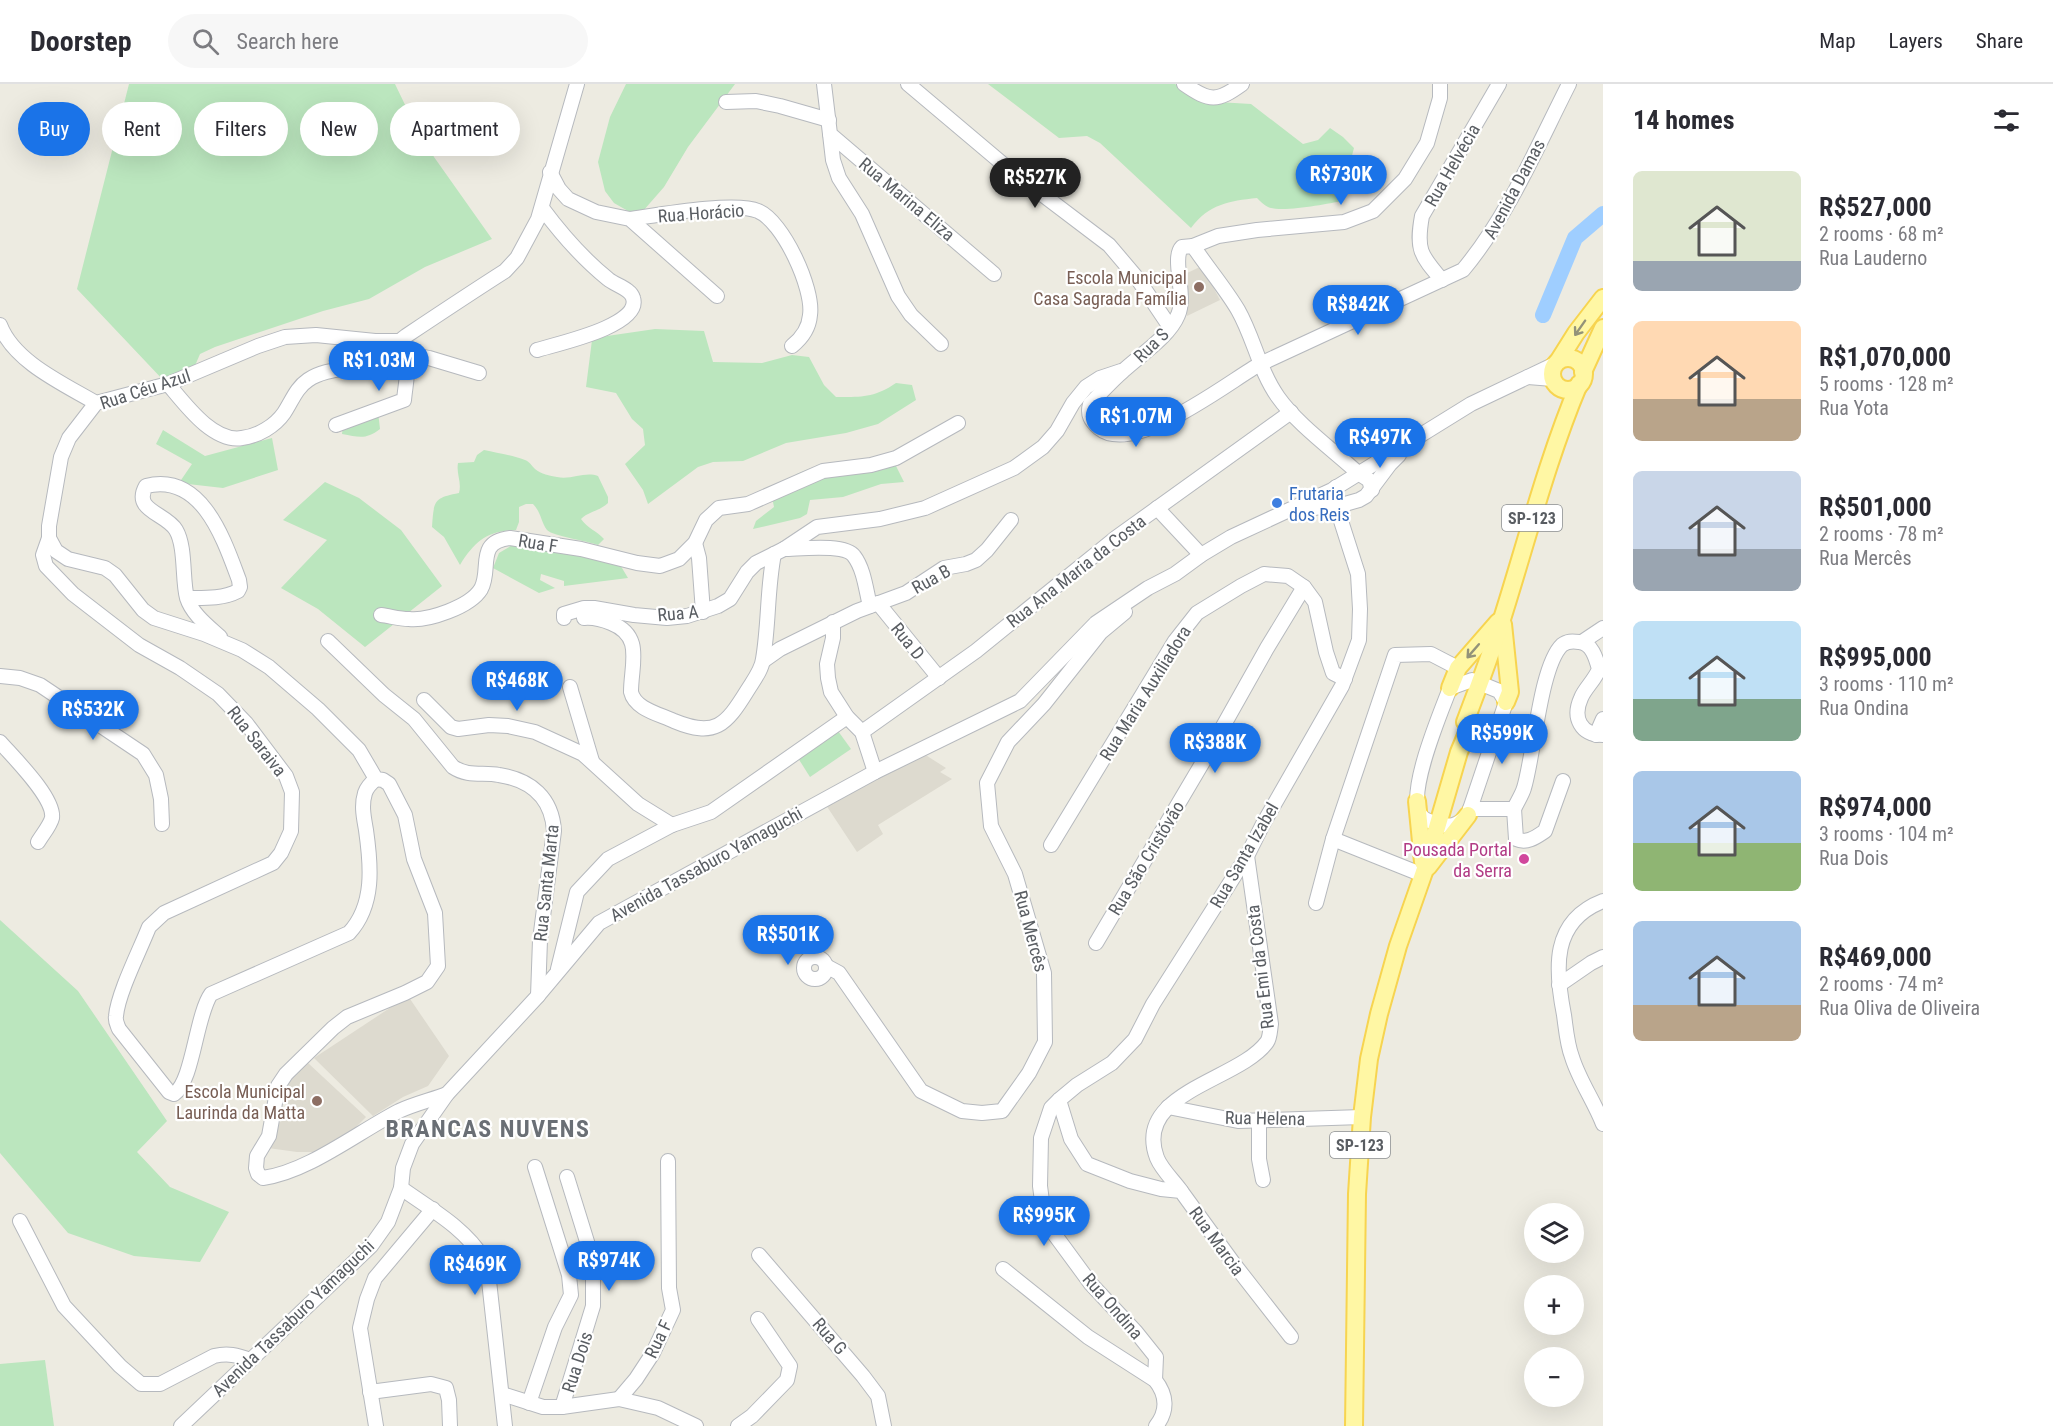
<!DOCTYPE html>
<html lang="en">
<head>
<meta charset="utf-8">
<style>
  :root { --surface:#fff; --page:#f7f7f7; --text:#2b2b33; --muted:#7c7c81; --line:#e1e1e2; --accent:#1a73e8 }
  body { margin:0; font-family:"Roboto Condensed",sans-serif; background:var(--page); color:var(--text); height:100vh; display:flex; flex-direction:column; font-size:22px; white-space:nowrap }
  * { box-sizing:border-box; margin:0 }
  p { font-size:20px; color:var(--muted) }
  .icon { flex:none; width:33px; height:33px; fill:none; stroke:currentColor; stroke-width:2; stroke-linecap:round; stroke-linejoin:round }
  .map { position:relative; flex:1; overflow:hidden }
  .sheet { display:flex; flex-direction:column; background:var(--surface); width:450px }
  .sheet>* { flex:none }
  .top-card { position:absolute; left:18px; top:18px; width:570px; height:54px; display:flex; gap:12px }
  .controls { position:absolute; left:1524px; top:1119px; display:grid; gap:12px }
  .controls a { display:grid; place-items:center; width:60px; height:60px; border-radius:50%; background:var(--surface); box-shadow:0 6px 24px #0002; font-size:30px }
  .price { position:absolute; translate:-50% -51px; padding:0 14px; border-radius:21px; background:var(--accent); color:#fff; font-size:20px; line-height:39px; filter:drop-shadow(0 2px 3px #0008) }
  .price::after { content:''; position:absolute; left:50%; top:36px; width:18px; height:14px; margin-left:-9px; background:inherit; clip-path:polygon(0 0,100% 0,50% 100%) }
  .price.selected { background:#222; color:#fff }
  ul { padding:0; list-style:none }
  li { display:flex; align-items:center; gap:18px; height:150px; padding:0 30px }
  li span { display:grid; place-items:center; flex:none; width:168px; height:120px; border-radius:9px; color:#555 }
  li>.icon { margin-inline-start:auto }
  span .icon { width:72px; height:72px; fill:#fffc; stroke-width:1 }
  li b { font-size:26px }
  h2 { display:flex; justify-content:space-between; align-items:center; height:72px; padding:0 30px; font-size:26px }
  .tag { padding:0 21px; border-radius:27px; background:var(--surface); box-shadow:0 6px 24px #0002; font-size:21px; line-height:54px }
  .tag.selected { background:var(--accent); color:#fff }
  header { display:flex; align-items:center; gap:36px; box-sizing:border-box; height:84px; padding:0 30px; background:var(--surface); border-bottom:2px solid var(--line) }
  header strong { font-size:28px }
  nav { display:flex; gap:33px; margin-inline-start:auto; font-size:21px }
  .search { width:420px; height:54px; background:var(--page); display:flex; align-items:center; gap:15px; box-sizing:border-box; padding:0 21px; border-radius:33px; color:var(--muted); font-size:22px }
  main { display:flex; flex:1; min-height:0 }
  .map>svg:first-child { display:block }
  .education { fill:#dddacf }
  .green { fill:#bbe6be }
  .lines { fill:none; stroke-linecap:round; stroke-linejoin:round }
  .river { stroke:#9fceff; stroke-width:16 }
  .minor-casing { stroke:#b6b9be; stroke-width:16 }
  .major-casing { stroke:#f7d450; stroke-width:20 }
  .minor { stroke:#fff; stroke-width:14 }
  .major { stroke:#fff7a4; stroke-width:16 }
  .oneway { stroke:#939379 }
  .education-dot { fill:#8d6e63; stroke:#fff; stroke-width:2 }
  .shop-dot { fill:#3f7fe0; stroke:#fff; stroke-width:2 }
  .hotel-dot { fill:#d1479c; stroke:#fff; stroke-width:2 }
  .labels { text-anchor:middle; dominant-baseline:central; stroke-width:4.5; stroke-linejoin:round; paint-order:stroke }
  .shield { fill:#fff; stroke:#8b8e91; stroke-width:1.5 }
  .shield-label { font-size:16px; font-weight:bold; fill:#595d62 }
  .street-label { font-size:18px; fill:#595d62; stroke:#fff }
  .education-label { font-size:18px; fill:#785e54; stroke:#fff; text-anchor:end }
  .shop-label { font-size:18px; fill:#366cbe; stroke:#fff; text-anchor:start }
  .hotel-label { font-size:18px; fill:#b23c85; stroke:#fff; text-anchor:end }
  .district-label { font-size:24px; font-weight:bold; letter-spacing:1.5px; fill:#6a6f75; stroke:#fff }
</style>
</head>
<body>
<header>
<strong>Doorstep</strong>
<div class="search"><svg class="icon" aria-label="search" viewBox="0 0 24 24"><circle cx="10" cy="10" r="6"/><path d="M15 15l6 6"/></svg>Search here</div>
<nav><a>Map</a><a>Layers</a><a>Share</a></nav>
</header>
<main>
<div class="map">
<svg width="1603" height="1342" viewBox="0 0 1603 1342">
  <rect width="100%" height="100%" fill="#edebe1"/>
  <!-- education -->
  <g class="education">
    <polygon points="1202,182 1220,216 1187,232 1185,190"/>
    <polygon points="924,670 946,684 940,688 952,695 878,741 883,750 857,768 826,721"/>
    <polygon points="408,912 449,972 428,1002 403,1013 373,1032 314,974"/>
    <polygon points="308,979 366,1033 355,1044 316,1068 297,1068 268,1064 285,1027 286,1002 294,987"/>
  </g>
  <!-- green -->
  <g class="green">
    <polygon points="129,0 395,0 422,56 492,155 425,183 369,215 323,227 215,263 200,270 194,284 164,297 77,205"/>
    <polygon points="626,0 735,0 688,63 664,103 643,127 628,127 614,119 605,107 598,78 610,33"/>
    <path d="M988 0H1175L1201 17 1251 20 1303 60 1318 56 1330 44 1343 53 1354 64 1350 79 1340 90 1348 103 1342 117C1327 120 1281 129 1268 123 1264 121 1260 117 1257 114 1229 117 1209 120 1191 144L1100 59 1087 52 1059 54Z"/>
    <path d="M655 245 704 247 713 278 762 279 792 271 809 273 824 301 836 313C861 313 874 314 896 299L912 301 916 316 878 340 846 349 786 359 743 377 713 378 698 383 648 420 643 406 625 380 645 361 643 345 632 335 616 309 586 303 592 256 607 252Z"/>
    <path d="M377 319 380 345C366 356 359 353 342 350L344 333Z"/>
    <polygon points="163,346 205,372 272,354 278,386 223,404 179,399 192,380 156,360"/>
    <path d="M484 366C497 369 512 371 525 376 530 378 531 381 535 385 541 390 550 392 557 393 572 396 585 387 598 392L608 413V419C600 427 589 427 581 435 587 444 597 447 604 455L598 461C588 457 552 452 547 446 541 438 541 428 533 420H526L519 423V438L516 446C487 447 475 457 460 481L444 453 432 443C434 417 433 414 459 409 462 398 456 390 458 379L474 378 477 371Z"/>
    <polygon points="890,370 904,398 881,400 843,413 810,416 807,430 800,434 753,445 756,437 774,423 771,408 797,390 811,384 860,378"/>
    <polygon points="325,398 359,414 401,446 442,502 365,563 318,525 281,504 327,456 283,436"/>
    <polygon points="514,460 613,469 628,494 564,502 564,497 541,490 540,496 555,504 539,509 493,484 499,469"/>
    <polygon points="838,647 851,665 810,693 798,674"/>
    <polygon points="0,836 78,907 167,1037 137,1068 170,1103 229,1128 200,1178 134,1172 68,1149 0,1069"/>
    <polygon points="45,1276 54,1342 0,1342 0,1280"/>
  </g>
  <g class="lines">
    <!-- river -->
    <polyline class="river" points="1543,231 1575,154 1603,130"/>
    <!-- minor casing -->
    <g class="minor-casing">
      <g id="minor">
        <polyline points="824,0 830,50 994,190"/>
        <polyline points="908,0 1010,86 1109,161 1137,194 1170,243"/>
        <path d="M1184 0C1210 18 1217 18 1242 0"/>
        <polyline points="726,18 756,17 780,22 829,36"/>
        <polyline points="830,50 833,76 839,94 862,130 898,212 911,231 941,260"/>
        <polyline points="550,88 559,105 568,115 596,128 630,135 717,212"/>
        <path d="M630 135C658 131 735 117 758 127 783 137 814 205 810 231 809 244 802 254 792 262"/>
        <polyline points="1193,162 1218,152 1257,146 1344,138 1373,127 1405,95 1427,59 1440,14 1440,0"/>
        <path d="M1442 196C1420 171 1416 165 1422 132L1499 0"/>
        <path d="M0 241C14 278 64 300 96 319"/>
        <path d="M400 257H375L316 251 285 253 258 262 168 300 96 319 69 354 61 373 49 442V454L56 467 68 475 105 484 115 491 143 526 154 534 204 550 242 566 269 583 318 625 359 666 376 695 383 696 389 700 405 731 414 775 435 829 438 882 427 898 405 909 347 933 333 944 286 990 278 1002 269 1052 257 1072 256 1084 258 1090 263 1094C308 1088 358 1048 399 1027 414 1020 431 1016 447 1010"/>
        <path d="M537 266C556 260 642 242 633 214 631 205 615 201 608 195 582 174 562 151 542 124"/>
        <polyline points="407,270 429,274 479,289"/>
        <polyline points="1528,293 1553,295"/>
        <path d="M168 300C185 320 213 359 242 354 258 352 275 342 284 329 292 317 296 304 308 296 329 282 356 287 378 276 389 270 396 259 406 252 439 230 472 208 505 187L517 174 538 135 577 0"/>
        <path d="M336 341 404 316C406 295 412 275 400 257"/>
        <path d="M1372 406 1369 396 1358 389C1333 366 1297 340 1278 313 1259 286 1254 254 1238 226 1225 204 1207 183 1193 162L1182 163C1171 174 1187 211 1178 231 1169 253 1140 271 1123 287 1111 297 1101 309 1090 320 1087 331 1091 337 1099 344 1134 373 1228 298 1260 280L1463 186C1508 132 1537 63 1569 0"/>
        <polyline points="1157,424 1201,471"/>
        <polyline points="1306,425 1345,420 1359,416 1366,412 1390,380 1399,371"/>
        <path d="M49 454 43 471 46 482 73 510 139 561 180 584 218 610 246 639 286 692 292 708 291 747 281 769 273 779 164 829 149 843C140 866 118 909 116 932 115 937 117 940 119 945L169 1008 174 1010C193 998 196 931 211 910L349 849C375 821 371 781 366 746 364 734 361 722 365 709 367 703 371 699 376 695"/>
        <polyline points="695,459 699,474 703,528"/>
        <path d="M784 465C799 465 845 459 854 472 864 485 866 506 870 522"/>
        <path d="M187 514C204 514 223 515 238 507L240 503 239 496C224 456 202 388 146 402 132 427 166 429 176 446 186 463 182 496 187 514 192 530 208 542 220 553"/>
        <polyline points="878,519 939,594"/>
        <path d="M381 531C390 532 399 535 409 535 428 537 470 523 481 505 492 485 475 458 510 454L581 465 637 479 660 482 679 475 695 459 706 436 719 424 748 420 823 387 871 381 896 374 958 339"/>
        <polyline points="564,534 564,530 584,524 594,524 634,531 667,534 687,532 718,522 730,515 747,488 756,479 784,465 817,443 880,435 925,424 1014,384 1043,363 1057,347 1073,319 1086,303 1100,294 1121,287"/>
        <path d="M584 534C594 533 601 535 611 539 644 552 631 580 631 608 635 625 659 630 674 637 715 654 726 641 747 607 753 597 762 586 763 575 769 540 767 505 774 470"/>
        <polyline points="833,538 833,554 827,580 828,594 831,608 847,633 862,648 875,688"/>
        <path d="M328 557 384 611 414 635 453 683C468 693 483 688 499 691 531 696 552 714 554 747L540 856 538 912"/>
        <polyline points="1582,558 1603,544"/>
        <polyline points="763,577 780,565 857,527 906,509 944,484 966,480 976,476 987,466 1011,436"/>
        <polyline points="0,592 20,594 40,601 143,670 156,691 161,715 162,740"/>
        <path d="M1472 596 1499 607 1506 618 1468 731C1457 742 1450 744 1435 739 1429 737 1423 736 1420 730 1407 707 1441 628 1450 604Z"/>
        <polyline points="570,603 592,677"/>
        <polyline points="424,616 451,643 458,645 489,641 508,642 535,648 583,670 638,720 672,741"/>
        <polyline points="862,648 976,567 1117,453 1291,328"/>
        <polyline points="1596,651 1603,635"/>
        <path d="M0 658C13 673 55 714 52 734 50 742 42 751 38 758"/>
        <path d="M1470 725H1514C1517 718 1522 711 1524 704 1534 672 1540 582 1562 561 1567 557 1572 557 1579 558 1592 559 1596 574 1599 585 1595 596 1585 604 1581 614 1572 634 1581 651 1603 651"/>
        <path d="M1514 725 1516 755C1527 760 1536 753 1545 747L1563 697"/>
        <polyline points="1333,755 1423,791"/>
        <polyline points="1051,761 1175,557 1197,529 1241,502 1264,490 1288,492 1304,503 1315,518 1326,568 1333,589 1345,595"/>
        <path d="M1603 817C1551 837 1555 885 1564 931 1566 945 1567 960 1572 973 1579 996 1594 1017 1603 1040"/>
        <polyline points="1316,819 1333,755 1395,571 1431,570 1458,584"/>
        <polyline points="1096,859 1203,678 1267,564 1304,503"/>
        <circle cx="815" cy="884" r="11"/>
        <polyline points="826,882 839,889 921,1007 962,1027 982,1029 1002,1027 1029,989 1045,958 1044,889 1015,790 991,742 987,699 1008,658 1044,620 1101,548 1125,528"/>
        <polyline points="558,885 577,808 608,775 672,741 711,728 847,633"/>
        <polyline points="1559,901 1591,879 1603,873"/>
        <polyline points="1059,1016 1071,1055 1087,1080 1130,1097 1161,1105 1181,1107 1234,1180 1291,1253"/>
        <polyline points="1168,1023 1238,1037 1362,1033"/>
        <polyline points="1259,1037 1259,1075 1263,1096"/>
        <path d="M401 1104C430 1125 464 1143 483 1174 487 1181 488 1190 489 1197L505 1342"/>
        <path d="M1181 1107C1174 1097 1162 1086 1157 1074 1132 1008 1239 997 1267 958 1270 954 1270 946 1271 940L1247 772"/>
        <path d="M20 1137 64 1222 120 1282 141 1300H160L214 1272C228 1269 237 1271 250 1276"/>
        <polyline points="759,1171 863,1292 878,1312 884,1342"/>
        <path d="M1003 1185 1088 1253 1155 1296C1167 1311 1168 1327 1156 1342"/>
        <polyline points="1155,1296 1156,1273 1136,1248 1091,1200 1055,1151 1044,1132 1040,1102 1041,1054 1051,1024 1059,1016 1077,1001 1112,979 1135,955 1153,920 1247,772 1263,740 1342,602 1359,556 1360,525 1358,490 1334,415 1336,403"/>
        <polyline points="370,1308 431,1300 446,1304 449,1316 450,1342"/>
        <polyline points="502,1310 543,1323 562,1323 619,1315 658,1324 696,1342"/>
        <polyline points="619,1315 636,1295 653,1269 673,1226 669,1204 668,1077"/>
        <polyline points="529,1319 555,1243 571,1211 569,1191 535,1083"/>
        <polyline points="562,1323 593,1222 593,1177 567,1093"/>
        <polyline points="181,1342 371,1162 388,1138 401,1104 403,1084 412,1060 447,1010 536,914 599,839 875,688 1020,617 1096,539 1148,504 1175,490 1201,471 1231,453 1332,406 1471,320 1555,280"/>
        <polyline points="376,1342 360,1244 367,1215 375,1194 433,1125"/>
        <polyline points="738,1342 752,1332 787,1296 790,1282 758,1235"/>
      </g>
    </g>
    <!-- major casing -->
    <g class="major-casing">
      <g id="major">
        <circle cx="1568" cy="290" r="16"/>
        <polyline points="1559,276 1576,249 1603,214"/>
        <polyline points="1583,288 1603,244"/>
        <polyline points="1503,540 1510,608 1506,618"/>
        <polyline points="1450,604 1458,584 1498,538"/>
        <path d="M1465 638C1478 604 1491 570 1502 535 1527 456 1547 376 1579 300"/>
        <polyline points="1417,717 1423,778"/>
        <polyline points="1428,783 1468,731"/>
        <polyline points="1354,1342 1357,1110 1362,1033 1369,975 1379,930 1398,862 1424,788 1459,668 1467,649"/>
      </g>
    </g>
    <!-- minor -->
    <use href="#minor" class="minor"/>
    <!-- major -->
    <use href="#major" class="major"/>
  </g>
  <!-- one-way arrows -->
  <defs><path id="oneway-shaft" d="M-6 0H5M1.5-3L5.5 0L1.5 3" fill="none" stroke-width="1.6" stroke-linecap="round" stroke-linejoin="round" transform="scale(1.5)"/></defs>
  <g class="oneway">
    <use href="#oneway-shaft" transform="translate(1580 244) rotate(125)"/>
    <use href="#oneway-shaft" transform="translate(1473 567) rotate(131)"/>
  </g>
  <!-- markers -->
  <g class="education-dot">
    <circle cx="1199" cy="203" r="6"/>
    <circle cx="317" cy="1017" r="6"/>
  </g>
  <circle class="shop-dot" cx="1277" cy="419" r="6"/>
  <circle class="hotel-dot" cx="1524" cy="775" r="6"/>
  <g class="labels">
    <!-- shield labels -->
    <g class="shield">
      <rect x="1502" y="421" width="60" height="26" rx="4.5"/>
      <rect x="1330" y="1048" width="60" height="26" rx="4.5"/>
    </g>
    <g class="shield-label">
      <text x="1532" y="434">SP-123</text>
      <text x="1360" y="1061">SP-123</text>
    </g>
    <!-- street labels -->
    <g class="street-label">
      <text transform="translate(1452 81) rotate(-60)">Rua Helvécia</text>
      <text transform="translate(1514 105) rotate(-62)">Avenida Damas</text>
      <text transform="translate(907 115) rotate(40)">Rua Marina Eliza</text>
      <text transform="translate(701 129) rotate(-4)">Rua Horácio</text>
      <text transform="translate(1151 261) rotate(-44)">Rua S</text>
      <text transform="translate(145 305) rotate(-18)">Rua Céu Azul</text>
      <text transform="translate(538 459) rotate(9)">Rua F</text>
      <text transform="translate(1076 487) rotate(-38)">Rua Ana Maria da Costa</text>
      <text transform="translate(931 495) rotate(-29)">Rua B</text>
      <text transform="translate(678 529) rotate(-5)">Rua A</text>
      <text transform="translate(908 557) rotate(51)">Rua D</text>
      <text transform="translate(1145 609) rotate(-58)">Rua Maria Auxiliadora</text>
      <text transform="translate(257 657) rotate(52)">Rua Saraiva</text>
      <text transform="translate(1244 771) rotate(-60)">Rua Santa Izabel</text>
      <text transform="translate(1146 774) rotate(-59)">Rua São Cristóvão</text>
      <text transform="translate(706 780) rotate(-29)">Avenida Tassaburo Yamaguchi</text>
      <text transform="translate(546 799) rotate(-84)">Rua Santa Marta</text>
      <text transform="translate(1031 847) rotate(75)">Rua Mercês</text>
      <text transform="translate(1260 883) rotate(-97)">Rua Emi da Costa</text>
      <text transform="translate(1265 1034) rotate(1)">Rua Helena</text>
      <text transform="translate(1217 1157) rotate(54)">Rua Marcia</text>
      <text transform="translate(1113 1222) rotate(49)">Rua Ondina</text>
      <text transform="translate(293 1234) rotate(-44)">Avenida Tassaburo Yamaguchi</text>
      <text transform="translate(830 1252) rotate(49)">Rua G</text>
      <text transform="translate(658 1255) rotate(-64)">Rua F</text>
      <text transform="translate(577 1278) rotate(-72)">Rua Dois</text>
    </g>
    <!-- education labels -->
    <g class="education-label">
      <text x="1187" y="193">Escola Municipal<tspan x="1187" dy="21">Casa Sagrada Família</tspan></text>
      <text x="305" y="1007">Escola Municipal<tspan x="305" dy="21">Laurinda da Matta</tspan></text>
    </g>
    <!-- shop labels -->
    <g class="shop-label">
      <text x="1289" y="409">Frutaria<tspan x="1289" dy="21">dos Reis</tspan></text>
    </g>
    <!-- hotel labels -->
    <g class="hotel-label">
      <text x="1512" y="765">Pousada Portal<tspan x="1512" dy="21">da Serra</tspan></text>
    </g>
    <!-- district labels -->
    <g class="district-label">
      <text x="488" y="1045">BRANCAS NUVENS</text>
    </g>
  </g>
</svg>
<div class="controls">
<a><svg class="icon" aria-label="layers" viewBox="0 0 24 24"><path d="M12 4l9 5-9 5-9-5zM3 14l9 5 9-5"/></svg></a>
<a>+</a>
<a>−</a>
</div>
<b class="price" style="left:1341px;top:122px">R$730K</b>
<b class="price selected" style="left:1035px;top:125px">R$527K</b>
<b class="price" style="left:1358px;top:252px">R$842K</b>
<b class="price" style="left:379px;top:308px">R$1.03M</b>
<b class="price" style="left:1136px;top:364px">R$1.07M</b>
<b class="price" style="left:1380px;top:385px">R$497K</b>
<b class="price" style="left:517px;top:628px">R$468K</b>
<b class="price" style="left:93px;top:657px">R$532K</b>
<b class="price" style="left:1502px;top:681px">R$599K</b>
<b class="price" style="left:1215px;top:690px">R$388K</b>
<b class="price" style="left:788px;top:882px">R$501K</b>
<b class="price" style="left:1044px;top:1163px">R$995K</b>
<b class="price" style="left:609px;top:1208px">R$974K</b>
<b class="price" style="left:475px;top:1212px">R$469K</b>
<div class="top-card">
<a class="tag selected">Buy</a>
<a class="tag">Rent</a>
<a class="tag">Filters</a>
<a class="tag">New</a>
<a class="tag">Apartment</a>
</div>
</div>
<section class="sheet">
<h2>14 homes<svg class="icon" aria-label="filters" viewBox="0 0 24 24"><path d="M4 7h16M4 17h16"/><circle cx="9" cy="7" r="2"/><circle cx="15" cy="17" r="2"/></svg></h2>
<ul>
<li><span style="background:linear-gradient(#dfe7d0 75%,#9aa5b1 0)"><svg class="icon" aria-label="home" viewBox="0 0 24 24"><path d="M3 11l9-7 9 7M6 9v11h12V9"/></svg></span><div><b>R$527,000</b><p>2 rooms · 68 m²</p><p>Rua Lauderno</p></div></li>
<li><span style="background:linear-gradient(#ffd9b3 65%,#b9a48a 0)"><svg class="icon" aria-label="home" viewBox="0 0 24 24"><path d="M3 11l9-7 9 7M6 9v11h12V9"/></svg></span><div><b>R$1,070,000</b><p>5 rooms · 128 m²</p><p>Rua Yota</p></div></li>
<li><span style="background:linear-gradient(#c9d6e8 65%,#9aa5b1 0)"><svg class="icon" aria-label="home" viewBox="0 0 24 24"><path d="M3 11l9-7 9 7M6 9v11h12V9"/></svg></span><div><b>R$501,000</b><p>2 rooms · 78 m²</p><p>Rua Mercês</p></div></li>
<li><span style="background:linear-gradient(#bfe0f5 65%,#7fa58c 0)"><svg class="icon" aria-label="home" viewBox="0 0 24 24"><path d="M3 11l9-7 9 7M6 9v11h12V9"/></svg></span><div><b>R$995,000</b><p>3 rooms · 110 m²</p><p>Rua Ondina</p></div></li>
<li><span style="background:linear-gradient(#a9c7e8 60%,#8fb573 0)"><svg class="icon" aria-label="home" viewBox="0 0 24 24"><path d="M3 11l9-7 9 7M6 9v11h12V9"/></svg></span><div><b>R$974,000</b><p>3 rooms · 104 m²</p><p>Rua Dois</p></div></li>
<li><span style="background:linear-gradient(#a9c7e8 70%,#b9a48a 0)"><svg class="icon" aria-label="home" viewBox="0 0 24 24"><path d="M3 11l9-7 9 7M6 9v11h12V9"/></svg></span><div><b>R$469,000</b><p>2 rooms · 74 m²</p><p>Rua Oliva de Oliveira</p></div></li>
</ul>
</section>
</main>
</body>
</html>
